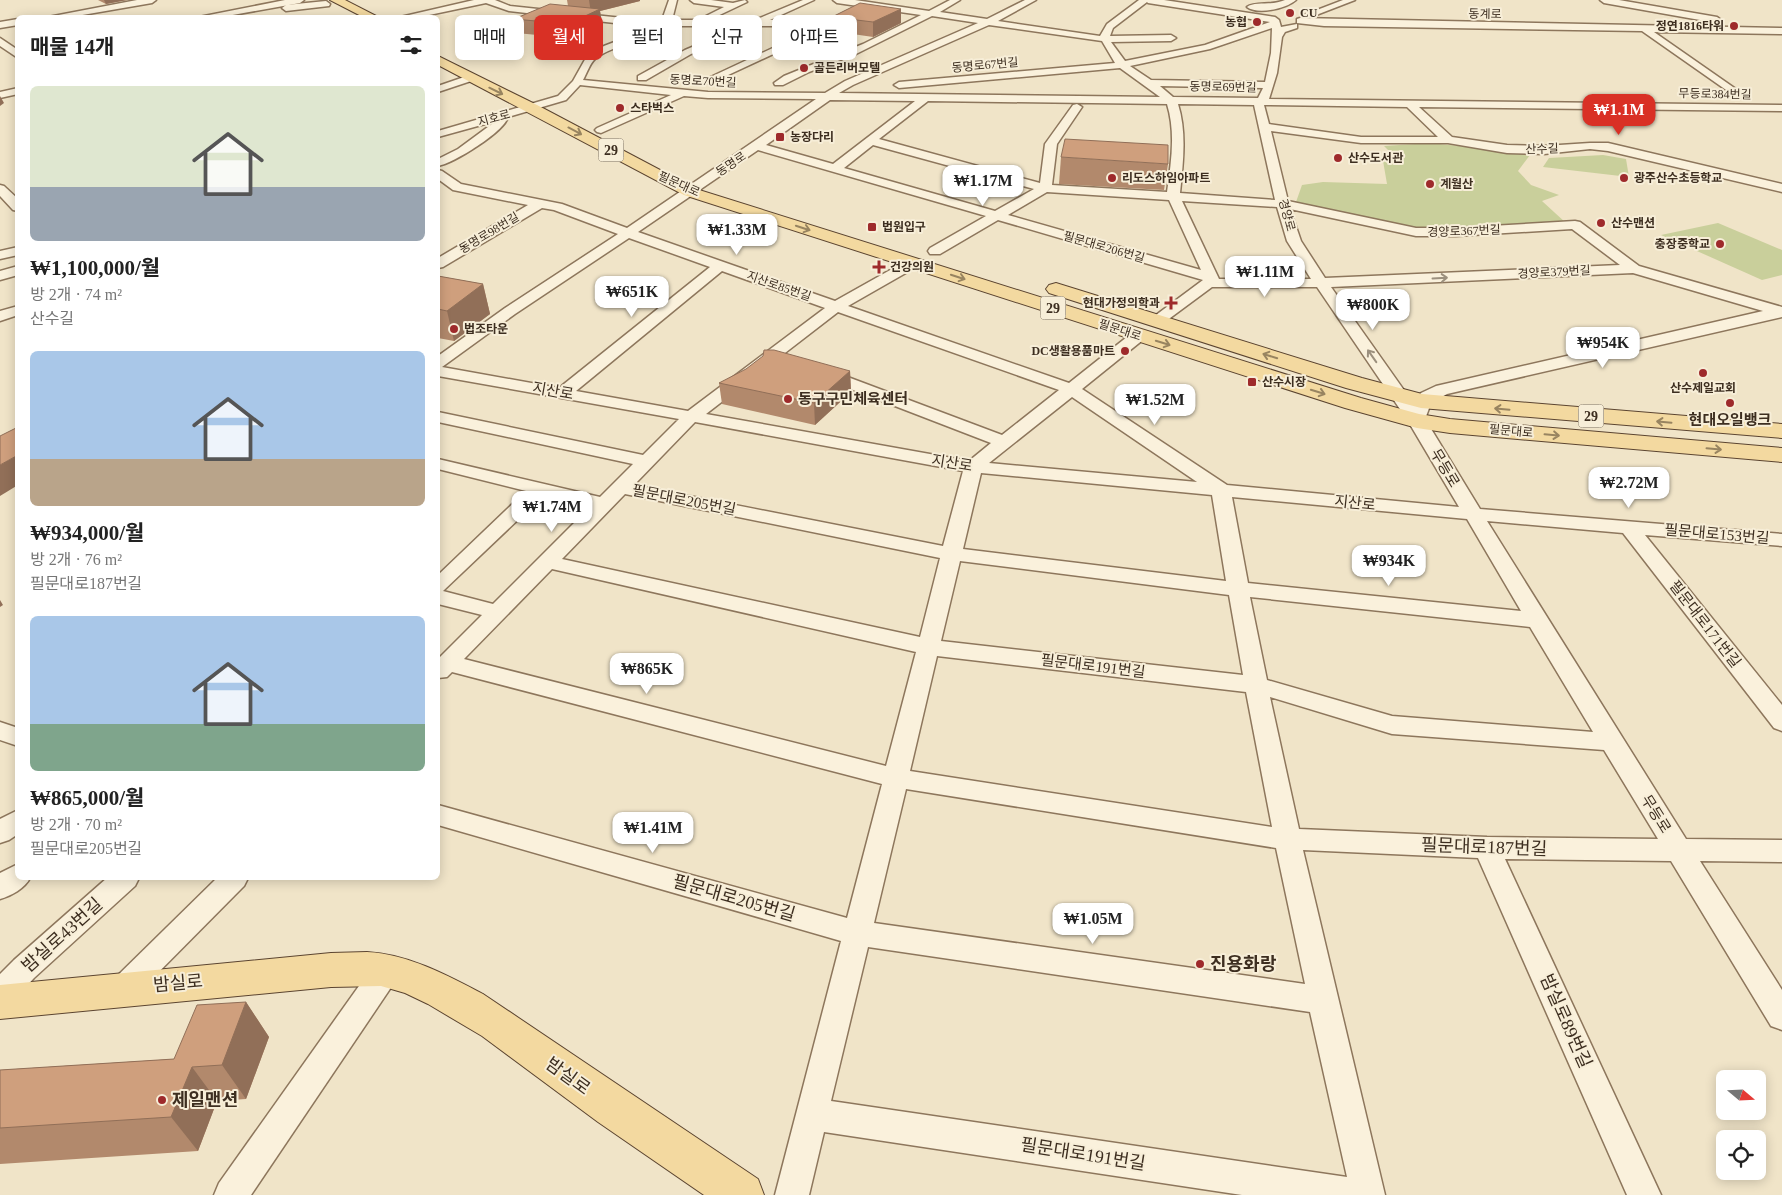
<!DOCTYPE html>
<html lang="ko">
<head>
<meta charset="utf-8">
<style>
  :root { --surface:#fff; --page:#f2f2f2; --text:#222; --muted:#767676; --accent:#d93025 }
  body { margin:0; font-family:"Times New Roman","Noto Sans KR",serif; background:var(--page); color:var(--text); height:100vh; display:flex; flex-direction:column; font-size:19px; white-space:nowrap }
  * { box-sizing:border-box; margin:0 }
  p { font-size:16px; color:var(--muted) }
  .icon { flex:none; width:28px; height:28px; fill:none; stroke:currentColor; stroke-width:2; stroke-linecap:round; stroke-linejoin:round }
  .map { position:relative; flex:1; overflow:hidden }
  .details { position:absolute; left:15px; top:15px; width:425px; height:865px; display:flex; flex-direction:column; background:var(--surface); border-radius:8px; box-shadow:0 2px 12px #0003 }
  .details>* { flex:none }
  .top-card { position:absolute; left:455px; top:15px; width:475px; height:45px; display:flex; gap:10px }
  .needle { width:32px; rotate:109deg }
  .buttons { position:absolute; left:1716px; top:1070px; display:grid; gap:10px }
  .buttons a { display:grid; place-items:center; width:50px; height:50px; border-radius:8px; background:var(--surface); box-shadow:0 2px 12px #0003; font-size:25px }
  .price { position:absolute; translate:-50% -42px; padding:0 11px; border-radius:10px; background:#fff; color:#222; font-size:16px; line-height:32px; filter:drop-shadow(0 1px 2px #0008) }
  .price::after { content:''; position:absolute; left:50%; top:30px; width:15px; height:11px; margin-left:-8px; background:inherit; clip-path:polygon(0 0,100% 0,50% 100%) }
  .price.current { background:var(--accent); color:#fff }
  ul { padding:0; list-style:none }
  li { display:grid; align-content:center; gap:10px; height:265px; padding:0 15px }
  li span { display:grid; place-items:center; height:155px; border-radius:8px; color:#555 }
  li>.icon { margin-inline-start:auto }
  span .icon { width:90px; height:90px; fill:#fffc; stroke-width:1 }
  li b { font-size:21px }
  h2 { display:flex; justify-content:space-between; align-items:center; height:60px; padding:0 15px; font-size:21px }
  .tag { padding:0 18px; border-radius:8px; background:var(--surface); box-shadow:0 2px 12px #0003; font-size:18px; line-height:45px }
  .tag.current { background:var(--accent); color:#fff }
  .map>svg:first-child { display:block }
  .green { fill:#c9cf9b }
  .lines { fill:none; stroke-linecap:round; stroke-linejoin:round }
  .minor-casing { stroke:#8d765c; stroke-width:3 }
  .major-casing { stroke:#5b4430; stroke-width:2 }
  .minor { fill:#faf1dc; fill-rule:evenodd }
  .major { fill:#f3d9a0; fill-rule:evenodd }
  .wall { fill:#b2896c }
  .shaded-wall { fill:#916f58 }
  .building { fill:#cf9f7d; stroke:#916f58 }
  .oneway { stroke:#988460 }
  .oneway2 { stroke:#9c907e }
  .poi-dot { fill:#9e2a2b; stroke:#f7eed8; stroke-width:2 }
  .labels { text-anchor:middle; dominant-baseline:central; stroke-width:4; stroke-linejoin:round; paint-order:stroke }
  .far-poi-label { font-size:12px; font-weight:bold; fill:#3d2e20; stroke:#f7eed8; text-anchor:start }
  .far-street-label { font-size:12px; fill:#3d2e20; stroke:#f7eed8 }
  .shield { fill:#f7eed8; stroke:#756857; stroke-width:1 }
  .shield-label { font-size:14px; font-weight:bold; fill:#3d2e20 }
  .street-label { font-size:15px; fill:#3d2e20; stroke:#f7eed8 }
  .poi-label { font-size:15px; font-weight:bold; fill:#3d2e20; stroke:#f7eed8; text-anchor:start }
  .near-street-label { font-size:18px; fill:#3d2e20; stroke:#f7eed8 }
  .near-poi-label { font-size:18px; font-weight:bold; fill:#3d2e20; stroke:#f7eed8; text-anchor:start }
</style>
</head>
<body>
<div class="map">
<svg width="1782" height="1195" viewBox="0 0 1782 1195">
  <rect width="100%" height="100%" fill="#f0e4c8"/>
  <!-- green -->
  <g class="green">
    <polygon points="1430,143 1518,152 1530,155 1518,171 1531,185 1559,195 1542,201 1566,223 1546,226 1412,229 1296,202 1302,185 1323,182 1387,184 1382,155 1392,154 1384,146"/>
    <polygon points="1603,155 1626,159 1629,177 1543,167 1549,158"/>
    <polygon points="1718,223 1782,250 1782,275 1762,280 1661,235"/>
  </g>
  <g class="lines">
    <!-- minor casing -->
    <g class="minor-casing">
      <g id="minor">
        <polygon points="137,0 156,0 152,3 65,18 43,18"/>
        <polygon points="285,0 304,0 300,3 216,18 194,18"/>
        <path d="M474 0H495L510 6 641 20H662L669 0H677L672 20H698L724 7 694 3 690 0H711L733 3 745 0 747 2 709 20H755L803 0H814L770 20H835L840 23 711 83H703L702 81 820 26H757L691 54 646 80H638V76L685 50 742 26H667C648 44 616 42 595 59 590 63 587 73 583 80L708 92 825 93 845 81 978 23 932 16 856 54 809 72 783 85H775L774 83 784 76 863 44 921 15 837 3 833 0H855L929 11 950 0H960L940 12 987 19 1025 0H1036L998 21 1100 36 1107 24 1139 0H1164L1275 17 1279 20 1281 27 1297 24V28L1285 32 1282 37 1277 73 1269 99 1782 105V111L1419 107 1452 137 1507 145 1544 146 1590 143H1608L1782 184V192L1608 151 1590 149 1544 154 1507 153 1448 143H1361L1271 131 1288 201 1416 228H1456L1575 221 1580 222 1639 266 1782 307V317L1447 394 1431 403 1425 419 1480 509 1782 534V546L1645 535 1782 705V731L1774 728 1623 533 1487 521 1686 839 1782 840V862L1700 861 1782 990V1030L1771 1026 1671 861 1505 859 1661 1195H1627L1478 858 1303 850 1385 1195H1242L824 1132 809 1195H775L841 941 438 825V805L847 918 882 784 452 672 447 677 438 678V659L482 615 438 604V575L526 491 438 469V459L600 497 633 464 438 422V412L643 455 679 419 438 376V356L505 308 618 234 554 210 542 208 443 267 438 268V258L528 205 453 190 438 179V170L442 171 461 184 562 204 627 228 816 99 708 98 684 96 601 133 597 132 595 130 597 128 671 95 580 85 566 100 508 117C504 132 454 163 438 166V159L458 149 496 121 438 137V131L558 96 573 81 587 56 604 46 656 26H641L509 11 486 3 415 18H396ZM1147 2 1148 3 1270 22 1205 45 1125 61 1111 42 1171 41 1176 38 1171 35 1110 36 1113 28ZM989 25 1102 41 1115 63 899 82 894 85 899 88 1120 68 1160 97 839 93 853 85ZM1272 28 1271 53 1265 82 1151 80 1130 66 1210 49ZM1160 86 1263 88 1258 98 1173 97ZM830 100 915 101 833 164 766 145ZM928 101 1167 104C1176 133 1171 163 1167 192L1052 185 1057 144 1082 107 1077 104 1073 105 1045 144 1040 183 879 139ZM1178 104 1254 105 1275 200 1180 193C1183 163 1187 133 1178 104ZM1264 105 1407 107 1438 137H1361L1269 124ZM873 145 1034 189 995 211 844 168ZM758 150 986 216 930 248 928 251 930 254H940L998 220 1203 280 1152 318 1149 321 1152 324H1162L1212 287H1317L1408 421 1459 507 1227 485 1082 389 1144 339 1146 336 1144 333H1132L1069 383 848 306 918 266 920 263 918 260H908L835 301 638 232ZM1047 192 1169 200 1201 270 1008 215ZM1182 201 1277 207 1287 241 1311 279H1219ZM1290 209 1416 236H1456L1572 229 1620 265 1325 278 1301 241ZM629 238 710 267 559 388 442 367 515 314ZM722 271 825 308 688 411 576 391ZM1633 273 1763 311 1436 386 1421 393 1413 403 1331 287ZM838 312 1059 390 1002 435 829 370H817L815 373 817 376 991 443 969 461 706 414ZM1072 397 1197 482 989 463ZM695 422 963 471 943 546 634 485ZM981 473 1212 495 1226 581 963 549ZM625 494 940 558 920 637 562 559ZM544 495 591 506 493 604 443 591ZM1232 497 1467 519 1521 611 1248 583ZM960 561 1229 595 1243 675 941 641ZM552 569 916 652 886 766 464 659ZM1250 597 1530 627 1593 732 1392 716 1267 680ZM937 656 1246 692 1272 827 910 771ZM1270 697 1392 734 1604 750 1658 839 1487 837 1299 829ZM906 789 1276 848 1305 984 874 923ZM868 947 1310 1012 1347 1177 831 1101Z"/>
        <path d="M1285 0H1296C1286 9 1257 15 1247 7 1255 1 1272 6 1285 0Z"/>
        <polygon points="1343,0 1355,0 1311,17 1308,18 1304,15"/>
        <polygon points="1600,0 1619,0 1717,17 1721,20 1717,23 1604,3"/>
        <polygon points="326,1 330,4 329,6 286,11 282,8 286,5"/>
        <polygon points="1300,18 1782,28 1782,34 1654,32 1743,94 1744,96 1743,98 1739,99 1642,31 1324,26 1297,23 1297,19"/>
        <polygon points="18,19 18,25 0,28 0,22"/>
        <polygon points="0,38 18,50 18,58 0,46"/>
        <polygon points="470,75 474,76 474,80 438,92 438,86"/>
        <polygon points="18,88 18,94 0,98 0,92"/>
        <polygon points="0,185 4,186 18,199 18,211 13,210 0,196"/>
        <polygon points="18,247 18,255 0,259 0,251"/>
        <polygon points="18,266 18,275 0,280 0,271"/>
        <polygon points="18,306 18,315 0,321 0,311"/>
        <polygon points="0,722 18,728 18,746 0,740"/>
        <polygon points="18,810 18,834 9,840 0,843 0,819"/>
        <path d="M18 864V878H30C25 888 11 896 0 899V873Z"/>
        <polygon points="107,878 139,878 135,886 34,978 10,1004 0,1008 0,974 14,960"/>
        <polygon points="217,878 248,878 244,886 133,998 123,1002 113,998 108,989 113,980"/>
        <polygon points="386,958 396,962 401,971 396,980 251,1195 214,1195 219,1183 376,962"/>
      </g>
    </g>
    <!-- major casing -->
    <g class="major-casing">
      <g id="major">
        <polygon points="330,0 345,0 380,18 365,18"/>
        <polygon points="438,56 537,105 696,189 1361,398 1419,414 1450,419 1782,448 1782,462 1450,433 1417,428 1345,408 684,195 438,65"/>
        <polygon points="1056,283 1362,378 1422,394 1782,424 1782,438 1421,408 1346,388 1049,293 1046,289 1049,285"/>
        <path d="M367 952C408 954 447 975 483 994L758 1179 764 1195H704L598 1122 482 1036 428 1004 405 993 381 986 331 987 0 1019V985L331 953Z"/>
      </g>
    </g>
    <!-- minor -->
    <use href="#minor" class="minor"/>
    <!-- major -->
    <use href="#major" class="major"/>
  </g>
  <!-- wall -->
  <g class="wall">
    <polygon points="98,0 127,0 106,4"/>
    <polygon points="567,0 640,0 640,1 600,11 602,23 570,38 516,33 514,19 568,6"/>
    <polygon points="901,9 901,23 873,37 832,31 832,17"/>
    <polygon points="1061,157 1168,164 1164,190 1059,184"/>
    <polygon points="438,276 483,284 490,314 454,341 438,338"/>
    <polygon points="850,371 851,392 815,425 722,404 719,383"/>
    <polygon points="246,1002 269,1037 246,1099 217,1101 198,1151 0,1164 0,1070 174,1059"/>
  </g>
  <!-- shaded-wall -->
  <g class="shaded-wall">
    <polygon points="104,0 127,0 106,4"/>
    <polygon points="589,0 640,0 640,1 600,11 602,23 570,38 568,24 591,13"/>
    <polygon points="901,9 901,23 873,37 873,22"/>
    <polygon points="0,96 4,103 0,106"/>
    <polygon points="483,284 490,314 454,341 447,311"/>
    <polygon points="850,371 851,392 815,425 814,403"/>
    <polygon points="18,455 18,485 0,496 0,465"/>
    <polygon points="0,600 3,605 0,607"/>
    <polygon points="246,1002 269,1037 246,1099 222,1065"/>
    <polygon points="192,1067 217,1101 198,1151 171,1117"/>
  </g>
  <!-- building -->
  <g class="building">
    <polygon points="860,3 901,9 873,22 832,17"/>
    <polygon points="550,4 600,9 568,24 514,19"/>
    <polygon points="1065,139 1168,145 1168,164 1061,157"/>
    <polygon points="438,276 483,284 447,311 438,309"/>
    <polygon points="764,350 774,350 850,371 814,403 719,383 746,369 763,356"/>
    <polygon points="18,427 18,455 0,465 0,436"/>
    <polygon points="246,1002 222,1065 192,1067 171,1117 0,1128 0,1070 174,1059 197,1005"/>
  </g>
  <!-- one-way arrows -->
  <defs><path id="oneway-shaft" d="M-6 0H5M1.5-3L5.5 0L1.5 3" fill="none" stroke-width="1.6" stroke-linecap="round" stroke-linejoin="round" transform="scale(1.25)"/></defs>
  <g class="oneway">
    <use href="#oneway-shaft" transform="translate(496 91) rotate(26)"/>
    <use href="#oneway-shaft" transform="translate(575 131) rotate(28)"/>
    <use href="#oneway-shaft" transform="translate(803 228) rotate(18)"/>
    <use href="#oneway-shaft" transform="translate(958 277) rotate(18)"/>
    <use href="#oneway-shaft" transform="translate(1163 343) rotate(17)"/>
    <use href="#oneway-shaft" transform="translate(1270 356) rotate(-163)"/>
    <use href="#oneway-shaft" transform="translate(1318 392) rotate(17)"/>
    <use href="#oneway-shaft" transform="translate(1502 409) rotate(-175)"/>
    <use href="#oneway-shaft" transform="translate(1664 422) rotate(-175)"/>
    <use href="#oneway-shaft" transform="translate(1552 435) rotate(5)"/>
    <use href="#oneway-shaft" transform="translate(1714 449) rotate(5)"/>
  </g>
  <g class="oneway2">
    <use href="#oneway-shaft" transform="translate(1440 278) rotate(-3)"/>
    <use href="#oneway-shaft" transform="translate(1372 356) rotate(-125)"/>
  </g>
  <!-- markers -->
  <g class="poi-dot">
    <circle cx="1290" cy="13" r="5"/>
    <circle cx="1257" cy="22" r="5"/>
    <circle cx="1734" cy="26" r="5"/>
    <circle cx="804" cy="68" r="5"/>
    <circle cx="620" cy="108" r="5"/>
    <rect x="775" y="132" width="10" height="10" rx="2.5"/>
    <circle cx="1338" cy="158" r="5"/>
    <circle cx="1112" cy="178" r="5"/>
    <circle cx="1624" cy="178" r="5"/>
    <circle cx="1430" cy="184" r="5"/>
    <circle cx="1601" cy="223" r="5"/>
    <rect x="867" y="222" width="10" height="10" rx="2.5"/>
    <circle cx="1720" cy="244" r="5"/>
    <path d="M876.5 259.5h5v5h5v5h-5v5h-5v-5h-5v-5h5z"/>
    <path d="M1168.5 295.5h5v5h5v5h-5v5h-5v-5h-5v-5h5z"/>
    <circle cx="454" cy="329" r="5"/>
    <circle cx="1125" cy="351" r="5"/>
    <circle cx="1703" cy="373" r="5"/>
    <rect x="1247" y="377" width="10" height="10" rx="2.5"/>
    <circle cx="788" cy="399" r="5"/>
    <circle cx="1730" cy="403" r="5"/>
    <circle cx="1200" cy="964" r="5"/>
    <circle cx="162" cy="1100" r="5"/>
  </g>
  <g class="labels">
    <!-- far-poi labels -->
    <g class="far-poi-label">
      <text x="1300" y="13">CU</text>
      <text x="1247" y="22" text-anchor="end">농협</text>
      <text x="1724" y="26" text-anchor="end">정연1816타워</text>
      <text x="814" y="68">골든리버모텔</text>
      <text x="630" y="108">스타벅스</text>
      <text x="790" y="137">농장다리</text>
      <text x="1348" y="158">산수도서관</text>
      <text x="1122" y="178">리도스하임아파트</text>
      <text x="1634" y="178">광주산수초등학교</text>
      <text x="1440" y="184">계월산</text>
      <text x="1611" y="223">산수맨션</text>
      <text x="882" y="227">법원입구</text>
      <text x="1710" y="244" text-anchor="end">충장중학교</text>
      <text x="890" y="267">건강의원</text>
      <text x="1160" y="303" text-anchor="end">현대가정의학과</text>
      <text x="464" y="329">법조타운</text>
      <text x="1115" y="351" text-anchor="end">DC생활용품마트</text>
      <text x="1262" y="382">산수시장</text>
      <text x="1703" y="388" text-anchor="middle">산수제일교회</text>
    </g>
    <!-- far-street labels -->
    <g class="far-street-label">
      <text transform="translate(1485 14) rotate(1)">동계로</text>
      <text transform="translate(985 65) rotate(-5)">동명로67번길</text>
      <text transform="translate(703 81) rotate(3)">동명로70번길</text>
      <text transform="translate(1223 87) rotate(1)">동명로69번길</text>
      <text transform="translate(1715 94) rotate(1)">무등로384번길</text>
      <text transform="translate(494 118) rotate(-15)">지호로</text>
      <text transform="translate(1542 149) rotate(-2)">산수길</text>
      <text transform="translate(731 164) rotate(-34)">동명로</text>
      <text transform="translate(679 184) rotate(24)">필문대로</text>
      <text transform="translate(1287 215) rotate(75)">경양로</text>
      <text transform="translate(1464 231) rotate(-2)">경양로367번길</text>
      <text transform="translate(489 233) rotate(-31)">동명로98번길</text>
      <text transform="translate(1104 247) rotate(16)">필문대로206번길</text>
      <text transform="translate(1554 272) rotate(-3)">경양로379번길</text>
      <text transform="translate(779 286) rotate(19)">지산로85번길</text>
      <text transform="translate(1120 330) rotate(18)">필문대로</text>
      <text transform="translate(1511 431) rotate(5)">필문대로</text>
    </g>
    <!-- shield labels -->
    <g class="shield">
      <rect x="598.5" y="138.5" width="25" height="23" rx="4"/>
      <rect x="1040.5" y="296.5" width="25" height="23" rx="4"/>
      <rect x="1578.5" y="404.5" width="25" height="23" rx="4"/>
    </g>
    <g class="shield-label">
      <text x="611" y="150">29</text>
      <text x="1053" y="308">29</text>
      <text x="1591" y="416">29</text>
    </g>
    <!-- street labels -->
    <g class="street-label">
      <text transform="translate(553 391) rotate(10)">지산로</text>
      <text transform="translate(952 463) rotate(9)">지산로</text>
      <text transform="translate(1445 468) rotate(59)">무등로</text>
      <text transform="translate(684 500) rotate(11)">필문대로205번길</text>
      <text transform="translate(1355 503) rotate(6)">지산로</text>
      <text transform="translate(1717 534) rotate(5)">필문대로153번길</text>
      <text transform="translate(1705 624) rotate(52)">필문대로171번길</text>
      <text transform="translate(1093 666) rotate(7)">필문대로191번길</text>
      <text transform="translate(1656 814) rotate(58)">무등로</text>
    </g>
    <!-- poi labels -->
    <g class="poi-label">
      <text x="798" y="399">동구구민체육센터</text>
      <text x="1730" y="420" text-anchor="middle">현대오일뱅크</text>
    </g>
    <!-- near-street labels -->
    <g class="near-street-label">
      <text transform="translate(1484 847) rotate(2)">필문대로187번길</text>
      <text transform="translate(734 898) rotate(16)">필문대로205번길</text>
      <text transform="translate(62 935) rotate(-42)">밤실로43번길</text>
      <text transform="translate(178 983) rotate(-5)">밤실로</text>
      <text transform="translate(1566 1021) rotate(66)">밤실로89번길</text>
      <text transform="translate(568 1076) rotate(36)">밤실로</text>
      <text transform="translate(1083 1154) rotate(9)">필문대로191번길</text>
    </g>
    <!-- near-poi labels -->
    <g class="near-poi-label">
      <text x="1210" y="964">진용화랑</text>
      <text x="172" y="1100">제일맨션</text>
    </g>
  </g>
</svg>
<div class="buttons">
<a><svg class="needle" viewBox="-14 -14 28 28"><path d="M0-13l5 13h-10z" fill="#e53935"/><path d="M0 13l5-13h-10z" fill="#767676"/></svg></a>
<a><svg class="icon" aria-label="locate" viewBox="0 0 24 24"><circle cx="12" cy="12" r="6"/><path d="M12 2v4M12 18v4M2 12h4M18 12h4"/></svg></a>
</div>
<b class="price current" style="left:1619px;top:136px">₩1.1M</b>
<b class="price" style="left:983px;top:207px">₩1.17M</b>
<b class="price" style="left:737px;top:256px">₩1.33M</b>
<b class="price" style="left:1265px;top:298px">₩1.11M</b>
<b class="price" style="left:632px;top:318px">₩651K</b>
<b class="price" style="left:1373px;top:331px">₩800K</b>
<b class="price" style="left:1603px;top:369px">₩954K</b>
<b class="price" style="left:1155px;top:426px">₩1.52M</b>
<b class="price" style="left:1629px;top:509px">₩2.72M</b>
<b class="price" style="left:552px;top:533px">₩1.74M</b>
<b class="price" style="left:1389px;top:587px">₩934K</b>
<b class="price" style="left:647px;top:695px">₩865K</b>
<b class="price" style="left:653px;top:854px">₩1.41M</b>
<b class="price" style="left:1093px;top:945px">₩1.05M</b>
<div class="top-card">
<a class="tag">매매</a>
<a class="tag current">월세</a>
<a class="tag">필터</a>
<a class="tag">신규</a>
<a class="tag">아파트</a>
</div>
<section class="details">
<h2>매물 14개<svg class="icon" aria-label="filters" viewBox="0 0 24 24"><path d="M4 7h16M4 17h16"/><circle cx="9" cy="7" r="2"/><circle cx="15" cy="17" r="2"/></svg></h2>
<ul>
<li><span style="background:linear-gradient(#dfe7d0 65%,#9aa5b1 0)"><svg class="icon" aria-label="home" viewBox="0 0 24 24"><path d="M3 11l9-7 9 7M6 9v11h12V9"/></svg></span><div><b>₩1,100,000/월</b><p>방 2개 · 74 m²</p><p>산수길</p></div></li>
<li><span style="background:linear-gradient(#a9c7e8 70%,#b9a48a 0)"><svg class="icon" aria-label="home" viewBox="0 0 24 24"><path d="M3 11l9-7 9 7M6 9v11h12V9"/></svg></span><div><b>₩934,000/월</b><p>방 2개 · 76 m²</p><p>필문대로187번길</p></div></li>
<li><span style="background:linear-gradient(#a9c7e8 70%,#7fa58c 0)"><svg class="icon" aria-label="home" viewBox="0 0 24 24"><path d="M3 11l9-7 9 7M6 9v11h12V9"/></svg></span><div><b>₩865,000/월</b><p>방 2개 · 70 m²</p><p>필문대로205번길</p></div></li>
</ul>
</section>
</div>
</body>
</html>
